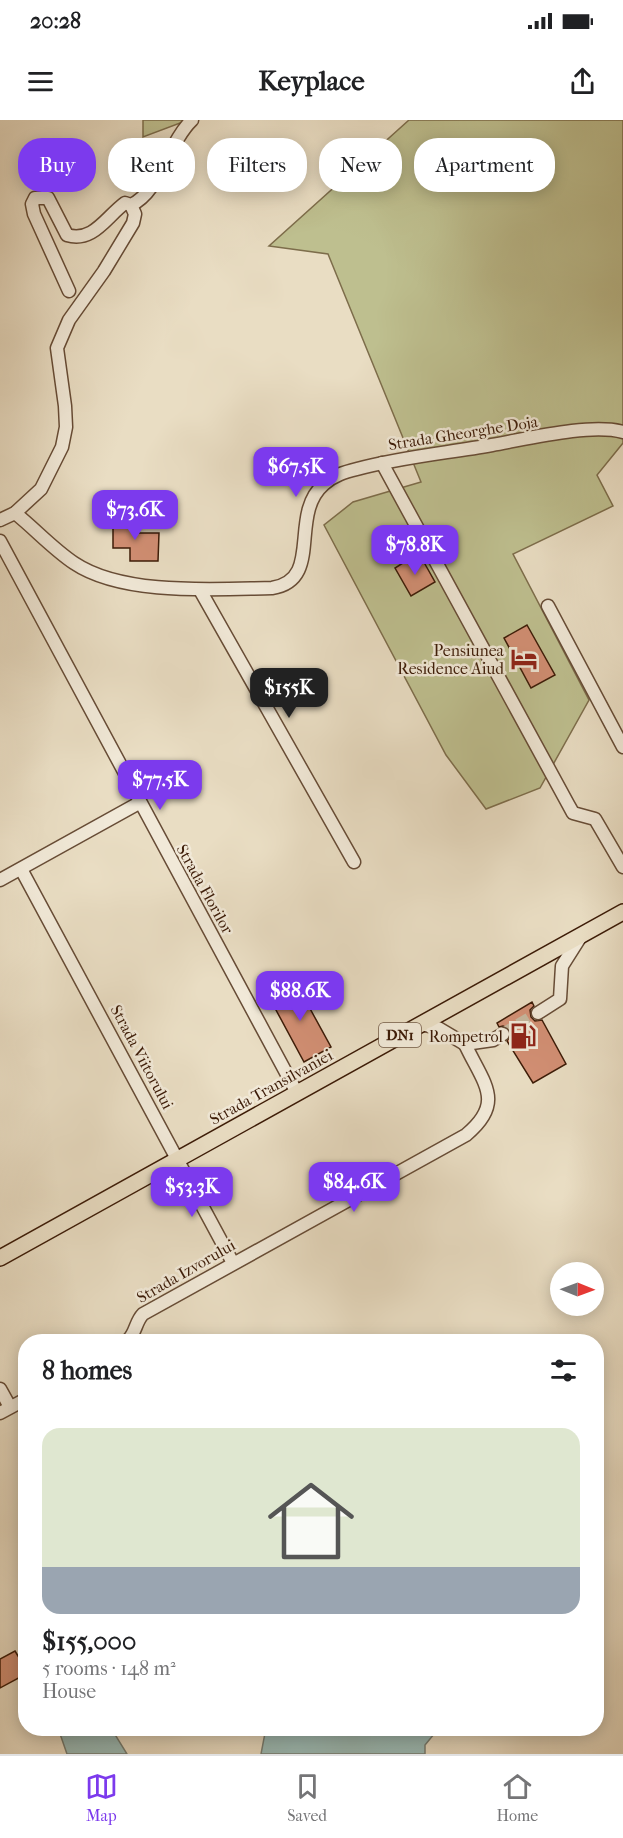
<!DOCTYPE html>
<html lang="en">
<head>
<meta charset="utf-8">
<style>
  :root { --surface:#fff; --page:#f2f2f2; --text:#202124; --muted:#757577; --line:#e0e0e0; --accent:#7c3aed }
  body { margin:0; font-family:"IM FELL French Canon",serif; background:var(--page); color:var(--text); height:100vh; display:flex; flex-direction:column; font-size:22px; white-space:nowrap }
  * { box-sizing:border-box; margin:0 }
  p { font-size:20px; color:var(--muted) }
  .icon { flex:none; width:33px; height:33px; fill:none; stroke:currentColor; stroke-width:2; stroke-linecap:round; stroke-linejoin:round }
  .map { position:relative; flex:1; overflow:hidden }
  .side { position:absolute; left:18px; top:1214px; width:586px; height:402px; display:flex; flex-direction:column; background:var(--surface); border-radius:24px; box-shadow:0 3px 15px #0003 }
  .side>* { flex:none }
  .banner { position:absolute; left:18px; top:18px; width:588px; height:54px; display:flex; gap:12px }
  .needle { width:39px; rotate:91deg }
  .controls { position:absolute; left:550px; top:1142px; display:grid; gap:12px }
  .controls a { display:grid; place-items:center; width:54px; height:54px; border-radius:50%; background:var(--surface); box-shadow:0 3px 15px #0003; font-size:30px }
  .price { position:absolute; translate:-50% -51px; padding:0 14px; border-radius:12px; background:var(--accent); color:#fff; font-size:20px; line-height:39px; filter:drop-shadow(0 2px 3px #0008) }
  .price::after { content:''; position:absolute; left:50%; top:36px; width:18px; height:14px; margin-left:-9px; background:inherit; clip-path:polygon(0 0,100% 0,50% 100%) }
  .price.active { background:#222; color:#fff }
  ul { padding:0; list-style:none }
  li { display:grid; align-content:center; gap:12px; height:318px; padding:0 24px }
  li span { display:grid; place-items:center; height:186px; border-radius:18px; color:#555 }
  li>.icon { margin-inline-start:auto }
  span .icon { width:108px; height:108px; fill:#fffc; stroke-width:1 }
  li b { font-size:26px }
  h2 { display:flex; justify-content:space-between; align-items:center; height:72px; padding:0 24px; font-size:26px }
  .chip { padding:0 21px; border-radius:24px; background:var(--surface); box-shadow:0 3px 15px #0003; font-size:21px; line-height:54px }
  .chip.active { background:var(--accent); color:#fff }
  .status { display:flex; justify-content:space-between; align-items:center; height:42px; padding:0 30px; background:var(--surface); direction:ltr }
  .status svg { height:16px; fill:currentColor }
  header { display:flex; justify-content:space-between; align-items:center; height:78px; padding:0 24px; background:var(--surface); font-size:27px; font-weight:800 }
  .tab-bar { display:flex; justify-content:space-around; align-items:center; height:84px; border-top:2px solid var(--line); background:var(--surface); font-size:16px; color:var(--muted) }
  .tab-bar a { display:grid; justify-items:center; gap:3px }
  .tab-bar .active { color:var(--accent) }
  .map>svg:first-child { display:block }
  .green { fill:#bebf8f; stroke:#7d6d4b; stroke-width:1.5 }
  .water { fill:#98bbb8; stroke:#737b71; stroke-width:1.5 }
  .building { fill:#d28f74; stroke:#3c1b07; stroke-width:1.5 }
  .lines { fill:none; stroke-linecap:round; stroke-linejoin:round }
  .minor-tunnel { stroke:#c6b69d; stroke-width:12; stroke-dasharray:12 6; stroke-linecap:butt }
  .minor-casing { stroke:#674c36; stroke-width:15 }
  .major-casing { stroke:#3c1b07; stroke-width:18 }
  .minor { stroke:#f1e9d8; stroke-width:12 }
  .major { stroke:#e9ddc3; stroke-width:15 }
  .labels { text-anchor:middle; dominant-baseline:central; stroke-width:5; stroke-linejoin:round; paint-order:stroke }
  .shield { fill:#f1e9d8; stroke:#725946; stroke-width:1.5 }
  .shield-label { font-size:15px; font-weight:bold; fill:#3c1b07 }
  .street-label { font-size:16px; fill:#3c1b07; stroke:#f1e9d8 }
  .poi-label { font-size:16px; fill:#3c1b07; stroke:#f1e9d8; text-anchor:end }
</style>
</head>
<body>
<div class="status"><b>20:28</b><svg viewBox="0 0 49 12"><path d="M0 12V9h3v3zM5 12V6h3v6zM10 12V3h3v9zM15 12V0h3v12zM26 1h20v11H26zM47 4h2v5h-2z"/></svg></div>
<header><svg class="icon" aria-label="menu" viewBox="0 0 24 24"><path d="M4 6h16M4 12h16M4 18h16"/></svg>Keyplace<svg class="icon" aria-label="share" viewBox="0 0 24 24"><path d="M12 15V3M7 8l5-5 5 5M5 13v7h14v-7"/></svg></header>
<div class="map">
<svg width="623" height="1634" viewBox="0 0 623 1634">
  <rect width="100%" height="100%" fill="#e9ddc3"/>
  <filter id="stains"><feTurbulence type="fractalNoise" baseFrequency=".00333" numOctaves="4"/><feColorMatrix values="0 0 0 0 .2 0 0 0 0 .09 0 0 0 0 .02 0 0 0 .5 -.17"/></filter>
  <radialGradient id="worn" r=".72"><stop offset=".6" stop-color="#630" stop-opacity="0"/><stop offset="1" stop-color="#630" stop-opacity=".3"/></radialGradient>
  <!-- green -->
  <g class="green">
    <polygon points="143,0 188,0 143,17"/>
    <polygon points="409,0 623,0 623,323 597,355 613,386 513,434 589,580 540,668 486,689 446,635 324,405 353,382 421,362 328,134 269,126"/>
  </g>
  <!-- water -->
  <g class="water">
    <polygon points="58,1608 111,1608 127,1634 67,1634"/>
    <polygon points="269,1608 439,1608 425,1625 425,1634 261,1634 265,1613"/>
  </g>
  <!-- building -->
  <g class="building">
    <polygon points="113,399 137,399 136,413 159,413 158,441 130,441 130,428 113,428"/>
    <polygon points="421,437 435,462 411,476 395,448 409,439 411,443"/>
    <polygon points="527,505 555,555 531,568 504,518"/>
    <polygon points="296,863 331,927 304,942 269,877"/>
    <polygon points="532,882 534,886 530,890 531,897 535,901 542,900 566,944 533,963 507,921 511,914 510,909 503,906 499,907 497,903"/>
    <polygon points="15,1531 26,1549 26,1554 0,1568 0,1539"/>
  </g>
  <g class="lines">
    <!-- minor-tunnel -->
    <polyline class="minor-tunnel" points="503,914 538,893"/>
    <!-- minor casing -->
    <g class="minor-casing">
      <g id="minor">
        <path d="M69 171 34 94 32 84 35 78H48L67 115C93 123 106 97 125 83L131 85C160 72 168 23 192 0"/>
        <polyline points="382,343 568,684 573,693 595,699 623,747"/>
        <path d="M15 393C35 409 53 429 74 443 123 476 215 469 272 468 324 460 288 395 324 364 334 355 345 352 357 349 401 337 447 333 492 325 527 319 590 303 623 312"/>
        <polyline points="0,400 15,393 41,369 62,327 66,307 65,286 57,228 69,200 104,151 133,103 135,94 131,85"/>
        <polyline points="0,421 297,973"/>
        <polyline points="200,470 354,742"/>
        <polyline points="548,486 623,627"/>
        <polyline points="21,749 233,1143"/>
        <polyline points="0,760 139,683"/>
        <polyline points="538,893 560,879 562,846 581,816"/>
        <polyline points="420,904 438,908 465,924 493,920 503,914"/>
        <path d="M127 1221C136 1214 135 1202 143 1194L466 1015C506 982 483 963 465 924"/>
        <polyline points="0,1269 10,1287"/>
        <polyline points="0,1293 26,1279"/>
      </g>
    </g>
    <!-- major casing -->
    <g class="major-casing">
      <polyline id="major" points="0,1138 623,792"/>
    </g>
    <!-- minor -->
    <use href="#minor" class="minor"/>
    <!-- major -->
    <use href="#major" class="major"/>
  </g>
  <!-- icons -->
  <defs>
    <g id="hotel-bare" transform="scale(2.07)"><path d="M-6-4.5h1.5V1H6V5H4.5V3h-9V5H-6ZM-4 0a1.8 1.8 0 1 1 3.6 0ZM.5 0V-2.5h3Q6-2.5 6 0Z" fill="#8f2418" stroke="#f1e9d8" stroke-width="2.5" paint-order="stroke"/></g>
    <g id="fuel-bare" transform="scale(2.07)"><path d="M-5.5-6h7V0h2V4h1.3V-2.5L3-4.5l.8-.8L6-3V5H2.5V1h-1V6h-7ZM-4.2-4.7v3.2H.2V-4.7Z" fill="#8f2418" stroke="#f1e9d8" stroke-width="2.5" paint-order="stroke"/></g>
  </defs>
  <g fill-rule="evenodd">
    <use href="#hotel-bare" x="524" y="539"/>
    <use href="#fuel-bare" x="523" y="916"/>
  </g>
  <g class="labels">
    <!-- shield labels -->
    <rect class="shield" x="379" y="903" width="42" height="24" rx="4.5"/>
    <g class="shield-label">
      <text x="400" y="915">DN1</text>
    </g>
    <!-- street labels -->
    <g class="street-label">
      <text transform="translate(463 313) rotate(-9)">Strada Gheorghe Doja</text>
      <text transform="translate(205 769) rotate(61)">Strada Florilor</text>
      <text transform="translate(142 937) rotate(62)">Strada Viitorului</text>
      <text transform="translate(271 967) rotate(-29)">Strada Transilvaniei</text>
      <text transform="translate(186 1151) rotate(-30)">Strada Izvorului</text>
    </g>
    <!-- poi labels -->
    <g class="poi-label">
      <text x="504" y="530">Pensiunea<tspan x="504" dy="18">Residence Aiud</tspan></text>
      <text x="503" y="916">Rompetrol</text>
    </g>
  </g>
  <rect width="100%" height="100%" filter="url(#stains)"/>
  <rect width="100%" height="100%" fill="url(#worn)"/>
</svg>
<div class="controls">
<a><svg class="needle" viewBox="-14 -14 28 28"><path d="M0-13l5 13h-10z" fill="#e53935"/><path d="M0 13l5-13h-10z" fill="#757577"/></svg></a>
</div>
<b class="price" style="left:296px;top:378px">$67.5K</b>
<b class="price" style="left:135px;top:421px">$73.6K</b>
<b class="price" style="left:415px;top:456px">$78.8K</b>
<b class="price active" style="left:289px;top:599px">$155K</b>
<b class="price" style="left:160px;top:691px">$77.5K</b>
<b class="price" style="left:300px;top:902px">$88.6K</b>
<b class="price" style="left:354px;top:1093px">$84.6K</b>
<b class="price" style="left:192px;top:1098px">$53.3K</b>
<div class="banner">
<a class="chip active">Buy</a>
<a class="chip">Rent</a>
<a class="chip">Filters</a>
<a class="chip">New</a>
<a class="chip">Apartment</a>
</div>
<section class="side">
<h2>8 homes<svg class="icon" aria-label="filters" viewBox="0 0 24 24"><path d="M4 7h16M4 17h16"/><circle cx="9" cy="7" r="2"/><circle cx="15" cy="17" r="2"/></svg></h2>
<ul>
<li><span style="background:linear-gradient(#dfe7d0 75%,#9aa5b1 0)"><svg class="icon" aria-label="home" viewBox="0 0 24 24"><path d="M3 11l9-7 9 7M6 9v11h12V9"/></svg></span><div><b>$155,000</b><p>5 rooms · 148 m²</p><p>House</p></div></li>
</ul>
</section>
</div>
<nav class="tab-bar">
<a class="active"><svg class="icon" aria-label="map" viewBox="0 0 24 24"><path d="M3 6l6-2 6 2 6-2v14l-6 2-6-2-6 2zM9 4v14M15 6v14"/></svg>Map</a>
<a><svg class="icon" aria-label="saved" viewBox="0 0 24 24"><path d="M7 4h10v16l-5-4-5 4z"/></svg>Saved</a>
<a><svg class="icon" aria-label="home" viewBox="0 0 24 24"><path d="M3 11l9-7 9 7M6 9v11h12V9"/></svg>Home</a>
</nav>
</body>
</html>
